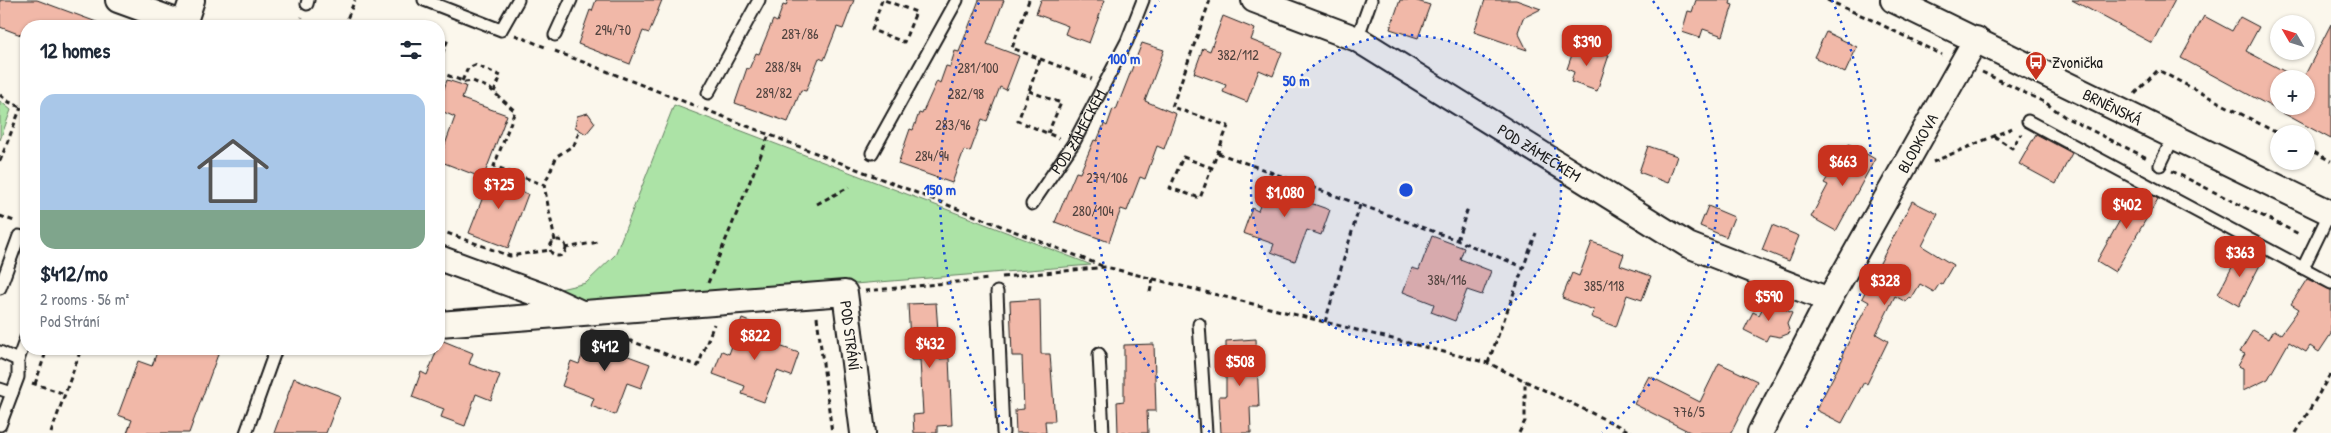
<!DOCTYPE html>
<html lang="en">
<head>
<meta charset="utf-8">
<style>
  :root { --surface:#fff; --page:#f2f2f3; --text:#1f2937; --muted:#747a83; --line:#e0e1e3; --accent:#c8321e }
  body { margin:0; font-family:"Patrick Hand",sans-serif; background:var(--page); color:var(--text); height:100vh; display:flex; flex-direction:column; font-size:19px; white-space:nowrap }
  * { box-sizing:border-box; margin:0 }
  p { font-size:16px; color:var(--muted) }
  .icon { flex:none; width:28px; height:28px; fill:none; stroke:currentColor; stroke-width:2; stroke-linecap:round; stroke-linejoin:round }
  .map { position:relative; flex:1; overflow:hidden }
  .panel { position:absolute; left:20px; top:20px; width:425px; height:335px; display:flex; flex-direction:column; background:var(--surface); border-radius:20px; box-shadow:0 1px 4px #0004 }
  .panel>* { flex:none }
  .needle { width:32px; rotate:309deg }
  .tools { position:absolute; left:2270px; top:15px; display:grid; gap:10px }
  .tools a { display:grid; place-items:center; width:45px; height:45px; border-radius:50%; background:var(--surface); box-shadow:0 1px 4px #0004; font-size:25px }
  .price { position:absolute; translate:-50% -42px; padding:0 11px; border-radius:10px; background:var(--accent); color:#fff; font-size:16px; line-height:32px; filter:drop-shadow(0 1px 2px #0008) }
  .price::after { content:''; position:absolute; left:50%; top:30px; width:15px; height:11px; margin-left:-8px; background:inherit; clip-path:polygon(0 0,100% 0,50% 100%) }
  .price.current { background:#222; color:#fff }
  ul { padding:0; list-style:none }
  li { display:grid; align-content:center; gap:10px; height:265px; padding:0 20px }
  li+li { border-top:1px solid var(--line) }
  li span { display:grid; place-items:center; height:155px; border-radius:15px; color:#555 }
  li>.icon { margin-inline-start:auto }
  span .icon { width:90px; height:90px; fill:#fffc; stroke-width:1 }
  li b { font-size:21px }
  h2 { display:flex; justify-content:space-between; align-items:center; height:60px; padding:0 20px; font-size:21px }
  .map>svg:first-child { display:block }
  .green { fill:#ace3a6; stroke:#648061 }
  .building { fill:#f1b8a8; stroke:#1c1c1c }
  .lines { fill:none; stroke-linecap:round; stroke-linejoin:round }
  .service-casing { stroke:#1c1c1c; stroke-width:15 }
  .minor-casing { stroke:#1c1c1c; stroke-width:28 }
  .path { stroke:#1c1c1c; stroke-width:3; stroke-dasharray:5 4; stroke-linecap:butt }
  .service { stroke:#fbf7ec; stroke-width:11 }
  .minor { stroke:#fbf7ec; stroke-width:24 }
  .ring { fill:none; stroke:#1d4ed8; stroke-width:2.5; stroke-dasharray:2.5 5 }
  .labels { text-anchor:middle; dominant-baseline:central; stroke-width:4.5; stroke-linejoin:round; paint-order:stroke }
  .number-label { font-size:14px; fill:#51433f }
  .poi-label { font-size:16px; fill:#1c1c1c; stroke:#fbf7ec; text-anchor:start }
  .street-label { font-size:16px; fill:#1c1c1c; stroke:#fbf7ec }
  .centre { fill:#1d4ed8; stroke:#fbf7ec; stroke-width:2.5 }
  .ring-label { font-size:15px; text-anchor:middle; font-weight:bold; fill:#1d4ed8; stroke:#fbf7ec; stroke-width:4.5; stroke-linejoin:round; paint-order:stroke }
</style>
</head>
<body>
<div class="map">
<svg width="2331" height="433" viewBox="0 0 2331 433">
  <rect width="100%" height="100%" fill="#fbf7ec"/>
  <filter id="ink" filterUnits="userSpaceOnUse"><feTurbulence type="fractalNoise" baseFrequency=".02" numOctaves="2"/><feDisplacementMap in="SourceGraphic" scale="10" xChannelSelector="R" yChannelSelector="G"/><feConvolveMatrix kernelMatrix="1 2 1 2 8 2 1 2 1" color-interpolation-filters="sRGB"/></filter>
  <g filter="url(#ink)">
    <!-- green -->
    <g class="green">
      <polygon points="0,101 11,110 0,140"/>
      <polygon points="674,105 1079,260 1091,265 593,305 556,290 586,283 615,255"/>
    </g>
    <!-- building -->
    <g class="building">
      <polygon points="0,0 37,0 102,24 102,26 26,26 26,37 0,27"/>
      <polygon points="596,0 662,0 649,33 643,31 630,64 578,44 590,10 592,11"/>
      <polygon points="788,0 854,0 843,29 837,27 824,60 819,58 806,91 801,90 788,122 735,103 747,68 749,69 756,53 759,54 773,20 777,22 783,5 786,6"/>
      <polygon points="979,0 1004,0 987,44 1019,56 1006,90 1000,87 987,121 982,119 970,152 964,150 952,183 898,164 910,129 913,130 919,113 922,114 937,81 940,83 946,66 950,67 955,51 959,52"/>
      <polygon points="1041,0 1105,0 1089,43 1065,34 1068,26 1036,14"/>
      <polygon points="1400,0 1414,0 1430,5 1418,38 1390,29"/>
      <polygon points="1485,0 1516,0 1541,9 1523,18 1518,32 1527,50 1474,32"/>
      <polygon points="1696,0 1731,0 1730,4 1733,5 1723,36 1703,29 1700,38 1682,32 1688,11 1692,12"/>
      <polygon points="2072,0 2175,0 2152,43"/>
      <polygon points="1223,16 1255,29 1251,40 1282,52 1273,76 1259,70 1247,102 1223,92 1226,85 1194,73 1203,48 1210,51"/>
      <polygon points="2204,16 2232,31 2240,17 2259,27 2246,51 2299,79 2279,79 2279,106 2306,106 2306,79 2303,79 2331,24 2331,139 2181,58"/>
      <polygon points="1826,32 1857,47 1845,73 1814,57"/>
      <polygon points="1142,43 1164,50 1145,101 1176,114 1164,149 1157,146 1145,179 1140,177 1127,211 1121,209 1109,242 1055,222 1076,172 1080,173 1094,140 1097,141 1104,124 1107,126 1113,109 1116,110"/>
      <polygon points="1576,43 1609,55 1597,91 1571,82 1574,72 1567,69"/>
      <polygon points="447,80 466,86 462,99 507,115 483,178 439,161 455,117 439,110 439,103"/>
      <polygon points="588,113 595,123 586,134 575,127 577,116"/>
      <polygon points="2036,134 2072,153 2056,184 2019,164"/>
      <polygon points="1849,144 1875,159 1836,231 1811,217 1828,185 1824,183 1831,172 1834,172"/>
      <polygon points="1648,146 1677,156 1668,183 1639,172"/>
      <polygon points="493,171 523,183 520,191 528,194 508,248 469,233"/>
      <polygon points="1271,176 1304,188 1299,199 1330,210 1321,235 1307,230 1295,261 1271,252 1274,244 1243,233 1252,208 1258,211"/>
      <polygon points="2138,188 2158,199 2115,272 2097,261"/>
      <polygon points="1912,201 1938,214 1922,246 1953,265 1942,284 1940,283 1934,292 1920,284 1911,299 1909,297 1906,302 1895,296 1876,334 1888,341 1867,384 1864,382 1842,423 1816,410 1844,356 1842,355 1869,302 1862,298"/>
      <polygon points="1708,206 1734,217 1726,237 1700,226"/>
      <polygon points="1772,225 1799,236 1789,261 1762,250"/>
      <polygon points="1432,236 1464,248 1460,259 1491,271 1482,295 1467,290 1455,321 1431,312 1434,304 1403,292 1412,268 1419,270"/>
      <polygon points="1592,242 1624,254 1620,265 1651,276 1642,300 1627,295 1616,327 1591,317 1594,310 1562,298 1572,273 1579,276"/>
      <polygon points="2241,250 2262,261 2239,306 2218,294"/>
      <polygon points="2307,279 2331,290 2331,334 2319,352 2310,346 2306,352 2289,342 2268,379 2243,391 2243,368 2238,366 2245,354 2240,352 2253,330 2269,339 2274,330 2281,334 2299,309 2291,304"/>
      <polygon points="1040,299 1041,354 1050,354 1055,421 1045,421 1046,433 1016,433 1015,410 1024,409 1022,356 1012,356 1010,301"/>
      <polygon points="1767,300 1792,313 1787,324 1790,333 1780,337 1769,335 1766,341 1744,330 1753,312 1759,315"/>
      <polygon points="936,303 940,359 949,358 952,425 937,426 937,433 914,433 913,415 923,414 920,360 911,360 908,304"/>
      <polygon points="742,319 773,331 768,342 799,353 791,376 777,371 764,402 742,394 745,386 713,374 722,351 729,354"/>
      <polygon points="591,329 624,341 620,353 650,364 641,388 627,383 615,415 591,406 594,398 562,386 571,361 579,364"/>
      <polygon points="1256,339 1259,407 1250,407 1251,433 1221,433 1219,396 1226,396 1226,341"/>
      <polygon points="441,340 473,353 469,364 500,375 491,400 476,394 465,426 441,417 444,409 412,397 421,372 427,375"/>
      <polygon points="1154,344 1156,411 1147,411 1148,433 1118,433 1117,402 1124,401 1124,345"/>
      <polygon points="158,349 220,349 189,433 127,433 132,420 118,415 138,361 152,366"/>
      <polygon points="1719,363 1757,381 1731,433 1692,433 1634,404 1649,376 1700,402"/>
      <polygon points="294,378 340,396 326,433 274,433"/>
    </g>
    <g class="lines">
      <!-- service casing -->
      <g class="service-casing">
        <g id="service">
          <polyline points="424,0 501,30 518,0"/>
          <polyline points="307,4 308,0"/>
          <polyline points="555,35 571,0"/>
          <polyline points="1357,39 1371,0"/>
          <polyline points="708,93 759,0"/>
          <polyline points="2028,121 2331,283"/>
          <polyline points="872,153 957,0"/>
          <polyline points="2160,165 2174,136"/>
          <path id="s1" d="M1032 204 1073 144 1127 41 1143 0"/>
          <polyline points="2303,268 2330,212"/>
          <polyline points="0,288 19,236 26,238"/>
          <polyline points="997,292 1003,433"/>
          <polyline points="1199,324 1206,433"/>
          <polyline points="0,352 18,360"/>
          <polyline points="1099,354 1103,433"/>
          <polyline points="0,389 12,393"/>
          <polyline points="0,425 18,377 18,360 26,338"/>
          <polyline points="246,433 276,349"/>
        </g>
      </g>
      <!-- minor casing -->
      <g class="minor-casing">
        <g id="minor">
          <polyline points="118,0 184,24 192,0"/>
          <path id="s2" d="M1254 0 1357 39 1688 245 1829 300"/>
          <path id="s3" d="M1893 0 2331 213"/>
          <polyline points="439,258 551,299 579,312"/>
          <path id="s4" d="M439 324 845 293 863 433"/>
          <path id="s5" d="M1760 433 1829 300 1976 39"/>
        </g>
      </g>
      <!-- path -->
      <g class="path">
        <polyline points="882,0 872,30 904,42 916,12 884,0"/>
        <polyline points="1029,0 1012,48 1092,79"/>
        <polyline points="1210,0 1172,107 1228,126 1200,198 1170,188 1183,157 1212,168"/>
        <polyline points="1827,0 1874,21 1942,55"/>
        <polyline points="299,26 302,17"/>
        <polyline points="344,26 355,0"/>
        <polyline points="515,35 545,47"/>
        <polyline points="555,51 698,107"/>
        <polyline points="1040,60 1018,121 1059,138"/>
        <polyline points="439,62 448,39"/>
        <polyline points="439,72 465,82 473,81 489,88 515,111 494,166 544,185"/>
        <polyline points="1982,72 2046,103 2065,117 2147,158"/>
        <polyline points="462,81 468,68 475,65 501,76 494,92"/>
        <polyline points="1029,91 1061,103 1048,133"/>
        <polyline points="2135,94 2158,70 2279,134"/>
        <polyline points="0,95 9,102 26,109"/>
        <polyline points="704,109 1105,267"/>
        <polyline points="1994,136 2012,148 2021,134"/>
        <polyline points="2306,148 2331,161"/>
        <polyline points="1218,153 1457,240 1523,267"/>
        <polyline points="0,161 21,107"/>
        <polyline points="1933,162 2015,127"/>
        <polyline points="2172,171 2301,235"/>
        <polyline points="817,204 849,187"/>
        <polyline points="0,216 14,221"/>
        <polyline points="439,230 510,256 550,250"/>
        <polyline points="1457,240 1468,208"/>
        <circle cx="558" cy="248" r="8"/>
        <polyline points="555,241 544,185 557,156 574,145 580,130"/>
        <polyline points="565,248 598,242"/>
        <polyline points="1002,277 1106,267 1488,363 1633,433"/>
        <polyline points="708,283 769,135"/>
        <polyline points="865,291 988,279"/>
        <polyline points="1150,292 1153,279"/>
        <polyline points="817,317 832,433"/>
        <polyline points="1325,322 1360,205"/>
        <polyline points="612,334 698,366 714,324"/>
        <polyline points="1488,363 1536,233"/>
        <polyline points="32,383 65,394"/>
        <polyline points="35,384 47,349"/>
        <polyline points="51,433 81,349"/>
        <polyline points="1519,433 1525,421 1525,380"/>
        <polyline points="2296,433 2331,373"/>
      </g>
      <!-- service -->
      <use href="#service" class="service"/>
      <!-- minor -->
      <use href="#minor" class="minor"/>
    </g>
  </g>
  <!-- distance rings -->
  <circle cx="1406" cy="190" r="155" fill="#1d4ed8" fill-opacity=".12"/>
  <g class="ring">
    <circle cx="1406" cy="190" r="155"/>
    <path d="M1210 432A311 311 0 0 1 1159 1M1653 1A311 311 0 0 1 1602 432"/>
    <path d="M1007 430A466 466 0 0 1 980 0M1832 0A466 466 0 0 1 1805 430"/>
  </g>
  <!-- icons -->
  <defs>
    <g id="bus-pin" transform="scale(1.125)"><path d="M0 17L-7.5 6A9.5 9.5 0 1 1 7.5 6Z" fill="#c8321e" stroke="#fbf7ec"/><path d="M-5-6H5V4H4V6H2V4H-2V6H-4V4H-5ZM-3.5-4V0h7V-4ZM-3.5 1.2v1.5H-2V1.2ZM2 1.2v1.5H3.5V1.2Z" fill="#fff"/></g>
  </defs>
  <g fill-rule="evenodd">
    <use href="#bus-pin" x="2036" y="62"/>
  </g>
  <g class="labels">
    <!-- number labels -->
    <g class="number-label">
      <text x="613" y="29">294/70</text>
      <text x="800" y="33">287/86</text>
      <text x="1238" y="54">382/112</text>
      <text x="783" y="66">288/84</text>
      <text x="978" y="67">281/100</text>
      <text x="774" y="92">289/82</text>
      <text x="966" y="93">282/98</text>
      <text x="953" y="124">283/96</text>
      <text x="932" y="155">284/94</text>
      <text x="1107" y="177">279/106</text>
      <text x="1093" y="210">280/104</text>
      <text x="1447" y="279">384/116</text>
      <text x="1604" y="285">385/118</text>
      <text x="1689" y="411">776/5</text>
    </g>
    <!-- poi labels -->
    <g class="poi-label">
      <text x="2052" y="62">Zvonička</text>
    </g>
    <!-- street labels -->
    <g class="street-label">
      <text stroke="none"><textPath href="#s3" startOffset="244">BRNĚNSKÁ</textPath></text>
      <text stroke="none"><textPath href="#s1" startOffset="86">POD ZÁMEČKEM</textPath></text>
      <text stroke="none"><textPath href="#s5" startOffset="330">BLODKOVA</textPath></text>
      <text stroke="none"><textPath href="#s2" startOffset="325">POD ZÁMEČKEM</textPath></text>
      <text stroke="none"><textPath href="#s4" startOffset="450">POD STRÁNÍ</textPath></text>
    </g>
  </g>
  <circle cx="1406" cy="190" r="8" class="centre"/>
  <g class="ring-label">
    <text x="1124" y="64">100 m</text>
    <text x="1296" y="86">50 m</text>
    <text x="940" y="195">150 m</text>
  </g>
</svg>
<div class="tools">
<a><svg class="needle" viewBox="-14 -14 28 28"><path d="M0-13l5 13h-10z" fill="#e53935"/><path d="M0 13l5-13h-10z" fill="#747a83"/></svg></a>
<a>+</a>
<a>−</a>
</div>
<b class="price" style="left:1587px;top:67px">$390</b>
<b class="price" style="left:1843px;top:187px">$663</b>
<b class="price" style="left:499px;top:210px">$725</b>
<b class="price" style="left:1285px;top:218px">$1,080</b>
<b class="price" style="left:2127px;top:230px">$402</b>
<b class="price" style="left:2240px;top:278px">$363</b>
<b class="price" style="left:1885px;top:306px">$328</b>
<b class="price" style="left:1769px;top:322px">$590</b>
<b class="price" style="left:755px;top:361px">$822</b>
<b class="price" style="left:930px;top:369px">$432</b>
<b class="price current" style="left:605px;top:372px">$412</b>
<b class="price" style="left:1240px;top:387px">$508</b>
<section class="panel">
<h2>12 homes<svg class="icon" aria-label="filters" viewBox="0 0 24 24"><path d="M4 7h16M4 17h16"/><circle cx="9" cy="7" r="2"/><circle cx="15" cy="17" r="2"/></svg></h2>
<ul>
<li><span style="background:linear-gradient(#a9c7e8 75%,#7fa58c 0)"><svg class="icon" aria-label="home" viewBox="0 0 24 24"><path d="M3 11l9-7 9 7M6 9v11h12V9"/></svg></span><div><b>$412/mo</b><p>2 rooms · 56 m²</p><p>Pod Strání</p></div></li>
</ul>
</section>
</div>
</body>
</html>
